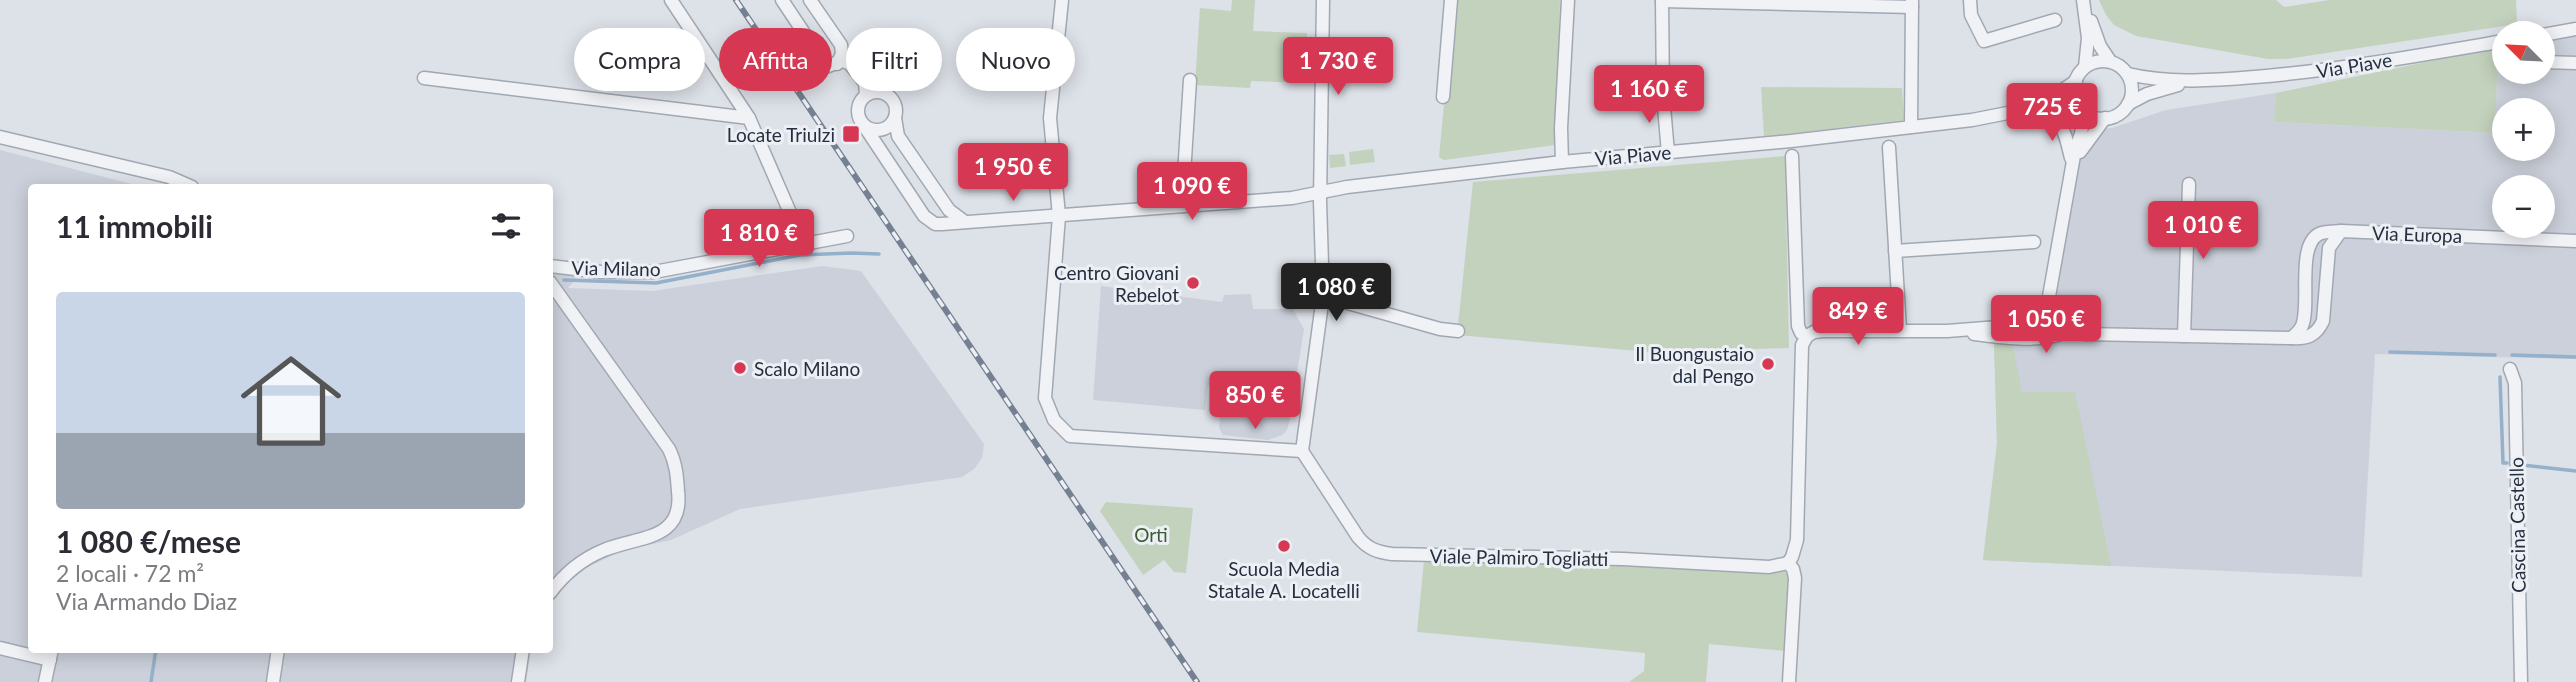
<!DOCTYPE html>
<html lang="it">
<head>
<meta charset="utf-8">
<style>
  :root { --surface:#fff; --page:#f7f7f7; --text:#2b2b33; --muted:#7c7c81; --line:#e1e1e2; --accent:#d63853 }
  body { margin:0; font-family:Lato,sans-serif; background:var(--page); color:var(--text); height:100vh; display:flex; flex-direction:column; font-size:26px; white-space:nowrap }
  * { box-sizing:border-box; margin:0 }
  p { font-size:23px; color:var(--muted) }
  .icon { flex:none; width:38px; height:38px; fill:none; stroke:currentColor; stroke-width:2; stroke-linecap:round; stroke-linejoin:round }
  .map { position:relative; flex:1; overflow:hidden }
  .drawer { position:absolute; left:28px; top:184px; width:525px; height:469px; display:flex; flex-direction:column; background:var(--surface); border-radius:7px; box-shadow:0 4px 18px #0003 }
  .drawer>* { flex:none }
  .guide { position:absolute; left:574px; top:28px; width:665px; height:63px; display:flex; gap:14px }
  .needle { width:46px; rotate:294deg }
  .fabs { position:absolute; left:2492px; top:21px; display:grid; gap:14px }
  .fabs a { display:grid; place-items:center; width:63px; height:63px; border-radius:50%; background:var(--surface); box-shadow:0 4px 18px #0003; font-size:35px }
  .price { position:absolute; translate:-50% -60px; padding:0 16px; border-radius:7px; background:var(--accent); color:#fff; font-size:23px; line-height:46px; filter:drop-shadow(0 2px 4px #0008) }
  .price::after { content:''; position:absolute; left:50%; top:42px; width:21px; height:16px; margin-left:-10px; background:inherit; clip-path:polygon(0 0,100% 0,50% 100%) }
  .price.current { background:#222; color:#fff }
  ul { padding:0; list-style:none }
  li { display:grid; align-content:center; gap:14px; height:371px; padding:0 28px }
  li+li { border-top:2px solid var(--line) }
  li span { display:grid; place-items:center; height:217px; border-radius:7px; color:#555 }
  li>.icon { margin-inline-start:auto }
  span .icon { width:126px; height:126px; fill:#fffc; stroke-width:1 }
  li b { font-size:30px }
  h2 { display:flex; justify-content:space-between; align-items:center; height:84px; padding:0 28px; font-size:30px }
  .chip { padding:0 24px; border-radius:32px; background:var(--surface); box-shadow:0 4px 18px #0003; font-size:24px; line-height:63px }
  .chip.current { background:var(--accent); color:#fff }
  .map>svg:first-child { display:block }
  .built { fill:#cbd0da; fill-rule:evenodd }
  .green { fill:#c3d2bd }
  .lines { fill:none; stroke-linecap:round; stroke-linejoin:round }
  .stream { stroke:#95b0cb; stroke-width:3.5 }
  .street-casing { stroke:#a2a8b2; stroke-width:15 }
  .street { stroke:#f0f2f6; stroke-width:12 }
  .rail-casing { stroke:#758192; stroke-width:6 }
  .rail { stroke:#ecf0f5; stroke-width:3.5; stroke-dasharray:10; stroke-linecap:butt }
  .poi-dot { fill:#d63853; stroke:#ecf0f5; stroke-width:2.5 }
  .labels { text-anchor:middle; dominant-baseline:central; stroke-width:6; stroke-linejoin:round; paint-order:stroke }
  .street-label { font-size:19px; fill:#252f3f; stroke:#ecf0f5 }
  .poi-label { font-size:19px; fill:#252f3f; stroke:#ecf0f5; text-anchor:end }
  .park-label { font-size:19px; fill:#3b5c32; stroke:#ecf0f5 }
</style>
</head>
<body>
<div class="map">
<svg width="2576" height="682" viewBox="0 0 2576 682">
  <rect width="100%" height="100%" fill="#dde1e8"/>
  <!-- built -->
  <g class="built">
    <path d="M2576 33V359L2375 354 2362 577 1983 560 1997 444 1994 337 2050 336 2072 169 2070 131 2112 128 2166 110 2276 93 2274 122 2495 133 2498 47 2504 46V72H2543V39ZM2504 110H2543V149H2504ZM2504 187H2543V226H2504Z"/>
    <polygon points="0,150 143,187 32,187 32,649 531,649 526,682 0,682"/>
    <polygon points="550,266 584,270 568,288 652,291 822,266 861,271 984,444 982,458 974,469 962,477 740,509 671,540 638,547 611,556 586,568 567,583 550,603"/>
    <polygon points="1101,286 1222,302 1224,295 1251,294 1253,309 1293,309 1304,329 1289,423 1287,430 1282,435 1268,440 1223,435 1219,428 1223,386 1208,385 1205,410 1093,400"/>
  </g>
  <!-- green -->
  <g class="green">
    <polygon points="1232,0 1255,0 1253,31 1307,33 1307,83 1251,81 1250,88 1195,85 1200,8 1231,11"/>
    <polygon points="1454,0 1560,0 1555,145 1444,160 1439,157"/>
    <polygon points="2099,0 2276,0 2284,7 2330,0 2516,0 2517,24 2287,59 2268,59 2136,36 2114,25 2106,15"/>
    <polygon points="2498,47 2495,133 2274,122 2276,93"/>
    <polygon points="1761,87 1902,88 1904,120 1764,137"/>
    <polygon points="1373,149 1375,162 1350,165 1349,152"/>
    <polygon points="1344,154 1346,166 1330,168 1329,155"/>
    <polygon points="1785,156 1789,348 1649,352 1457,335 1473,182"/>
    <polygon points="1994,342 2012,342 2022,392 2075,392 2111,566 1983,560 1997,444"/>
    <polygon points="1106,502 1193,508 1186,573 1174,572 1164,560 1143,575 1100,511"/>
    <polygon points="1424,561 1783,569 1790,579 1786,651 1709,644 1706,682 1629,682 1644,671 1645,653 1417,632"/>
  </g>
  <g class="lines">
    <!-- stream -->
    <g class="stream">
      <polyline points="564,280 656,283 800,255 851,253 879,254"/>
      <polyline points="2390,352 2495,355"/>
      <polyline points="2512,355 2576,357"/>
      <polyline points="2500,377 2503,463 2507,463"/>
      <polyline points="2523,465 2576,471"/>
      <polyline points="151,682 156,649"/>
    </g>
    <!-- street casing -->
    <g class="street-casing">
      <g id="street">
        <polyline points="671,0 749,118 795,224 795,245"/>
        <polyline points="782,0 810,42 814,61 826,67 841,61 849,63 865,83 866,95"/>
        <polyline points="810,0 841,45 842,54 837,64"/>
        <polyline points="1062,0 1050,118 1059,216 1045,398 1054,420 1070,436 1302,451"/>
        <polyline points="1662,0 1663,95 1668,153"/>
        <polyline points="1970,0 1971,15 1984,41 2055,20"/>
        <polyline points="2083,0 2088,38 2085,67"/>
        <polyline points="1662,1 1912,7"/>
        <polyline points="2091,21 2100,46 2110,61"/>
        <polyline points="2543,35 2576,29"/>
        <circle cx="2103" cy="90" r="29"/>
        <polyline points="2543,62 2576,63"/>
        <path d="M2128 74C2171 84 2212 80 2255 77 2339 70 2422 55 2504 41"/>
        <polyline points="424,78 749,118"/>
        <circle cx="877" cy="111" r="19"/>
        <polyline points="1443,97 1451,0"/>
        <polyline points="2128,104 2147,94 2178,85"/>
        <path d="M2028 109C2063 114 2064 130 2071 158"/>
        <polyline points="2037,110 2080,107"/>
        <path d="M2084 112 2081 134 2075 150 2048 302 2049 315 2057 329 2084 334 2291 338C2307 339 2316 336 2323 321L2329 248 2341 231"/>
        <polyline points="895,118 898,136 949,210 965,222"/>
        <polyline points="863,124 924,216 935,224 942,224 1292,198 1347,187 1562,162 1791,141 1972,120 2028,109 2048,100 2076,81"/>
        <polyline points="1911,127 1912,1"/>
        <polyline points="0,137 169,177 192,187"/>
        <polyline points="1889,147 1900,330"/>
        <polyline points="2080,152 2105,118"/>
        <polyline points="1792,156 1798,326 1801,333 1807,336"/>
        <polyline points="1562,162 1561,128 1568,0"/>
        <polyline points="1182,206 1190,80"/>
        <polyline points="1895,251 2034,242"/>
        <polyline points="550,266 601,272 654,272 847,236"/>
        <path d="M550 282 669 449C676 463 677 476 678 491 684 541 638 536 604 550 582 559 564 574 550 593"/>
        <polyline points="1323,296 1440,329 1458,331"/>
        <path d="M1974 334C2005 338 2037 343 2067 332"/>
        <polyline points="1807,336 1814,332 1823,331 1947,331 2024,325 2032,321 2048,302"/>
        <polyline points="2184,336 2189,184"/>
        <path d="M2291 338C2295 335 2300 330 2302 326 2311 304 2296 246 2319 234 2325 231 2334 232 2341 231L2576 241"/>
        <polyline points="2510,369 2515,383 2521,682"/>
        <path d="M1302 451 1358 537C1368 549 1377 552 1392 554L1623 559 1769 567 1788 563"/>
        <polyline points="1302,451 1323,296 1320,201 1323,0"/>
        <polyline points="1788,563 1792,557 1797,540 1802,345 1807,336"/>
        <polyline points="1788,563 1793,569 1795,578 1789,682"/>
        <polyline points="0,648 50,660"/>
        <polyline points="45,682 52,649"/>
        <polyline points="273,682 278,649"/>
        <polyline points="518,682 523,649"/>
      </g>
    </g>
    <!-- street -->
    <use href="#street" class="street"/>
    <!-- rail casing -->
    <g class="rail-casing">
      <polyline id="rail" points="736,0 1197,682"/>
    </g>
    <!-- rail -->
    <use href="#rail" class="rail"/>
  </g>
  <!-- markers -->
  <g class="poi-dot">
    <rect x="842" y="125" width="18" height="18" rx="3.5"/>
    <circle cx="1193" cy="283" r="7"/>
    <circle cx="1768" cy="364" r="7"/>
    <circle cx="740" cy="368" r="7"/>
    <circle cx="1284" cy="546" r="7"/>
  </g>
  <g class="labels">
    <!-- street labels -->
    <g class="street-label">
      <text transform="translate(2354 65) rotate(-9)">Via Piave</text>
      <text transform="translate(1633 155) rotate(-5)">Via Piave</text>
      <text transform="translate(2417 234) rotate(2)">Via Europa</text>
      <text transform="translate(616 268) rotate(1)">Via Milano</text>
      <text transform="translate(2517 525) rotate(-91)">Cascina Castello</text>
      <text transform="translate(1519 557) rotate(1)">Viale Palmiro Togliatti</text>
    </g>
    <!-- poi labels -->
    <g class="poi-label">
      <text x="835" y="134">Locate Triulzi</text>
      <text x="1179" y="272">Centro Giovani<tspan x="1179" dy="22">Rebelot</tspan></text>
      <text x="1754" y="353">Il Buongustaio<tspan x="1754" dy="22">dal Pengo</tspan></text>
      <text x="754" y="368" text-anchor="start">Scalo Milano</text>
      <text x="1284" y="568" text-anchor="middle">Scuola Media<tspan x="1284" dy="22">Statale A. Locatelli</tspan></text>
    </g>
    <!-- park labels -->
    <g class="park-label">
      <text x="1151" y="534">Orti</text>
    </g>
  </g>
</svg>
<div class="fabs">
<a><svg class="needle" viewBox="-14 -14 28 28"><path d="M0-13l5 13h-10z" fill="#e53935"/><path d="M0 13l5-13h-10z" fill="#7c7c81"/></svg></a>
<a>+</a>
<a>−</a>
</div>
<b class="price" style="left:1338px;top:97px">1 730 €</b>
<b class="price" style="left:1649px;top:125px">1 160 €</b>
<b class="price" style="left:2052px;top:143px">725 €</b>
<b class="price" style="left:1013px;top:203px">1 950 €</b>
<b class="price" style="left:1192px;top:222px">1 090 €</b>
<b class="price" style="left:2203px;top:261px">1 010 €</b>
<b class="price" style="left:759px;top:269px">1 810 €</b>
<b class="price current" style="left:1336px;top:323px">1 080 €</b>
<b class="price" style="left:1858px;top:347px">849 €</b>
<b class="price" style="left:2046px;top:355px">1 050 €</b>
<b class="price" style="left:1255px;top:431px">850 €</b>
<div class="guide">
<a class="chip">Compra</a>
<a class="chip current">Affitta</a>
<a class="chip">Filtri</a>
<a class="chip">Nuovo</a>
</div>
<section class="drawer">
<h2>11 immobili<svg class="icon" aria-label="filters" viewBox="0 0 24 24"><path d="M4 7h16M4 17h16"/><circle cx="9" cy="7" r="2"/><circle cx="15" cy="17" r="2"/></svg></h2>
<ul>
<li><span style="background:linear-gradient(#c9d6e8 65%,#9aa5b1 0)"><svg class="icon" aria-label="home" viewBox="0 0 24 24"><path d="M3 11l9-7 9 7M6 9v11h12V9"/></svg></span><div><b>1 080 €/mese</b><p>2 locali · 72 m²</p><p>Via Armando Diaz</p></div></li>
</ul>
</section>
</div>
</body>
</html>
